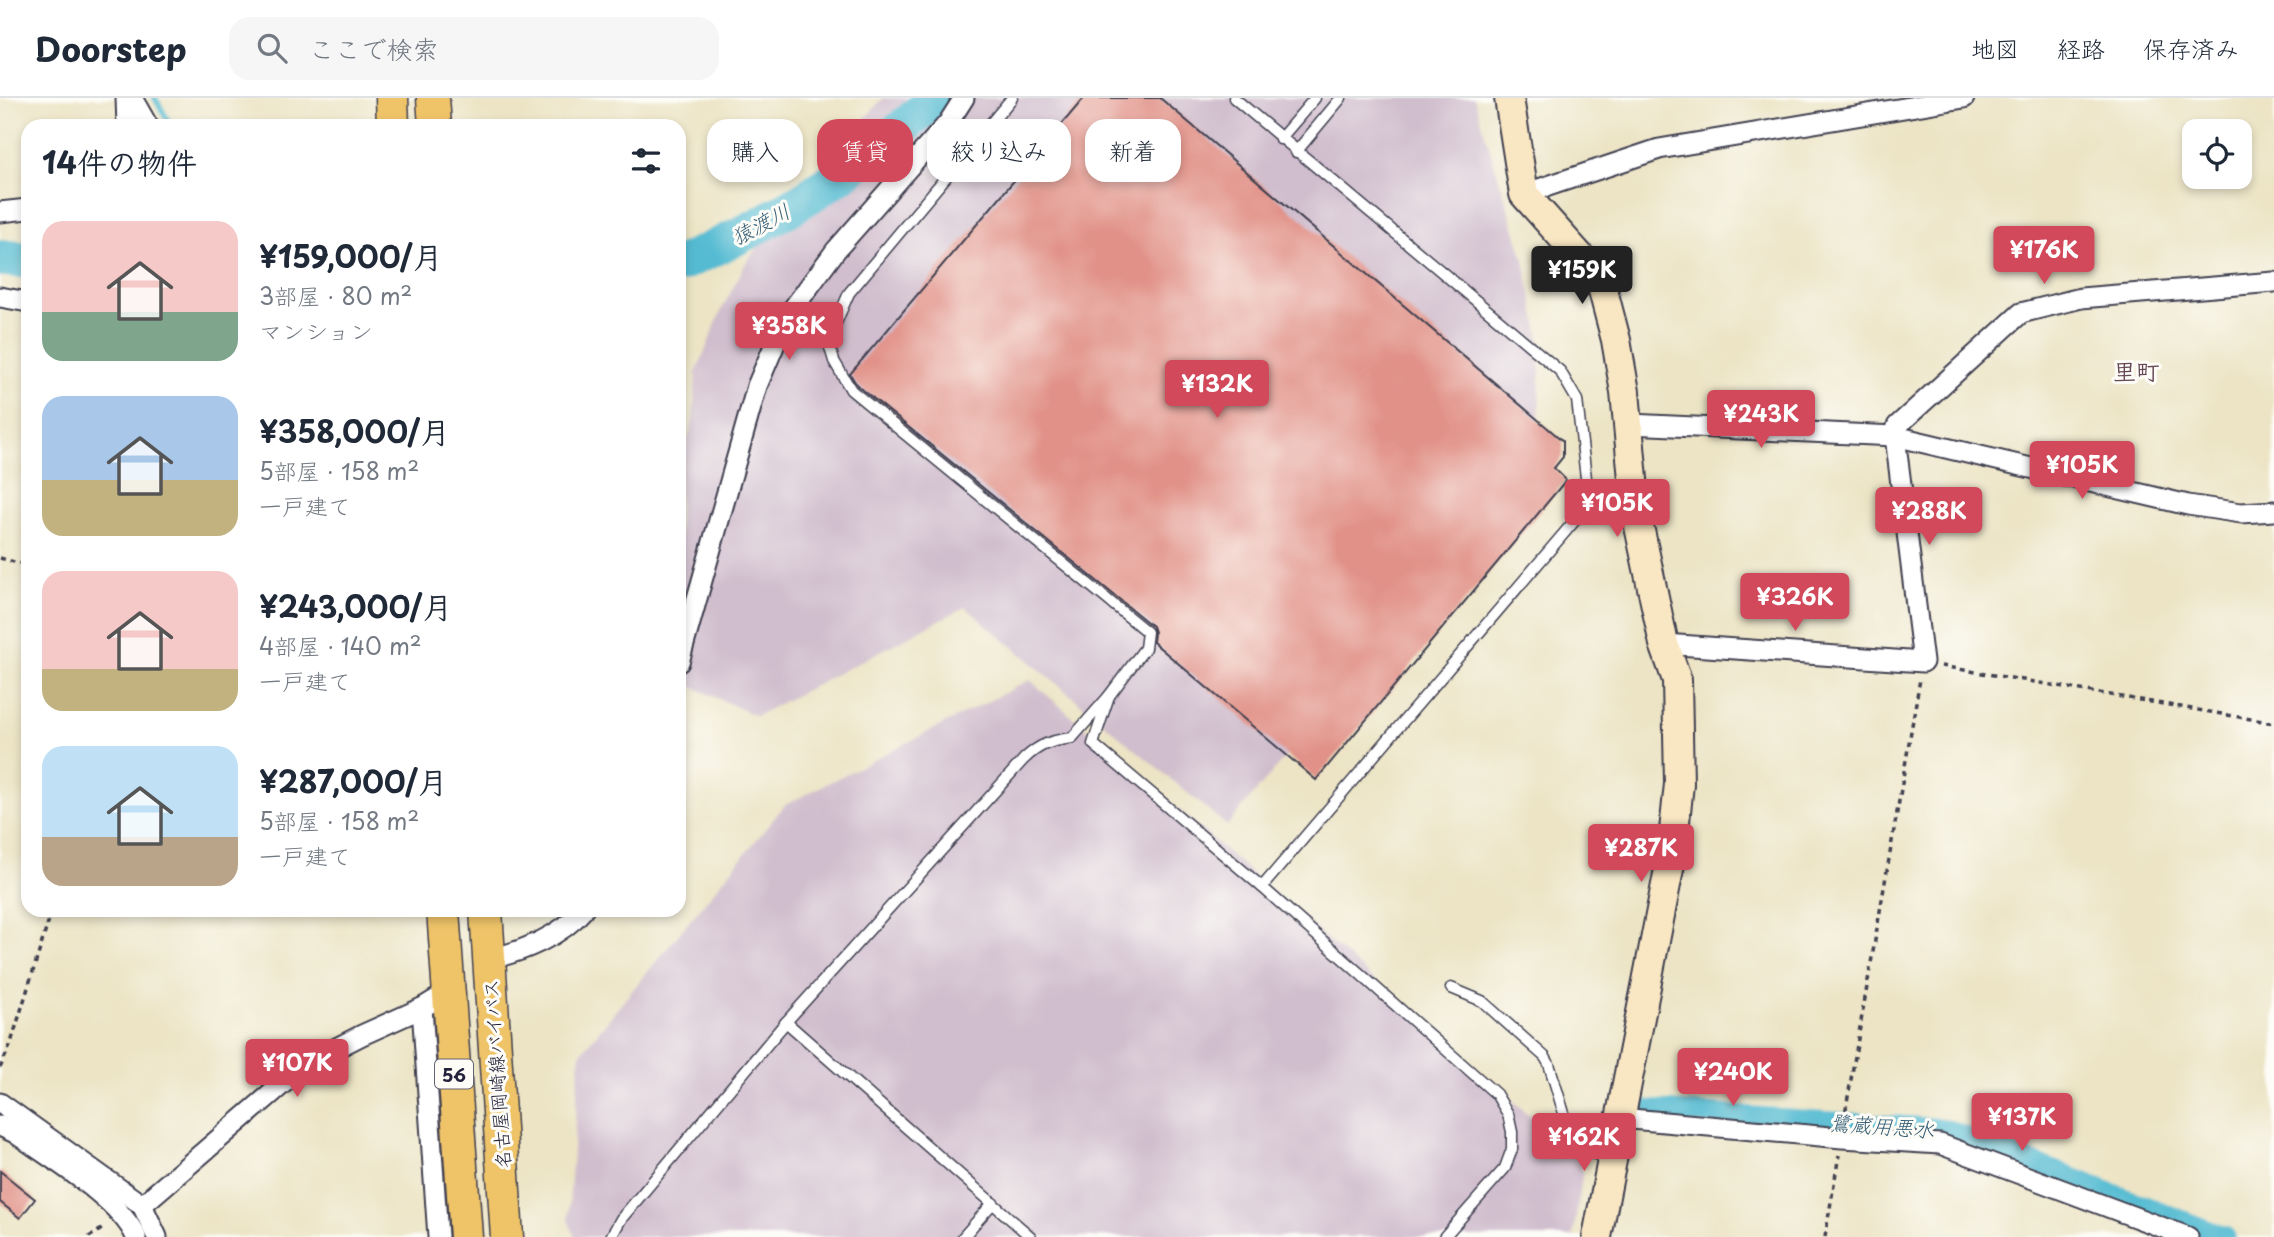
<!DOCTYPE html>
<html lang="ja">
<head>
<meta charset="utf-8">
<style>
  :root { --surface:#fff; --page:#f6f6f7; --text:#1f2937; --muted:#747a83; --line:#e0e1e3; --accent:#d1495b }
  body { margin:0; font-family:"Playpen Sans","Klee One",sans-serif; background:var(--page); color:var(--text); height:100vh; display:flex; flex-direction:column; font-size:26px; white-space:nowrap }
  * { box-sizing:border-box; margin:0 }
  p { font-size:23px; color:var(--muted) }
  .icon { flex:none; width:38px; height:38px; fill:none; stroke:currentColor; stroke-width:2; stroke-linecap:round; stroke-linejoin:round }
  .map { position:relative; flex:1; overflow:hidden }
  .panel { position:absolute; left:21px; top:21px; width:665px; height:798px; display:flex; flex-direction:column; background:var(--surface); border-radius:21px; box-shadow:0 4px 10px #0003 }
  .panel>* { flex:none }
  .guide { position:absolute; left:707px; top:21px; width:665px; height:63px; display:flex; gap:14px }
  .tools { position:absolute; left:2182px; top:21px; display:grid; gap:14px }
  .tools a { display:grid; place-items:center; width:70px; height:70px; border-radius:14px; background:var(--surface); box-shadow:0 4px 10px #0003; font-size:35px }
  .price { position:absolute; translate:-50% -60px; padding:0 16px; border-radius:7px; background:var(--accent); color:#fff; font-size:23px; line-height:46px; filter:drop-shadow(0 2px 4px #0008) }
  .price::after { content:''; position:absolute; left:50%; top:42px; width:21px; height:16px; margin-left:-10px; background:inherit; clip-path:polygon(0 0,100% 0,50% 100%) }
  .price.current { background:#222; color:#fff }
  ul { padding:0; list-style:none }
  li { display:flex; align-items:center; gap:21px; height:175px; padding:0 21px }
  li span { display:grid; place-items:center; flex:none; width:196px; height:140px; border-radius:21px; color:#555 }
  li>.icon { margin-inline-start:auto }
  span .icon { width:84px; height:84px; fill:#fffc; stroke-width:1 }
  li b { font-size:30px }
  h2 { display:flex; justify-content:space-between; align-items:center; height:84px; padding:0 21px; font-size:30px }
  .chip { padding:0 24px; border-radius:21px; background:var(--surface); box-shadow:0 4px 10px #0003; font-size:24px; line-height:63px }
  .chip.current { background:var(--accent); color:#fff }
  header { display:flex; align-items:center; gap:42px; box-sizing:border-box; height:98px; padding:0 35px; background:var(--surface); border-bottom:2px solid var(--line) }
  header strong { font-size:33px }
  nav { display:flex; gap:38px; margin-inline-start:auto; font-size:24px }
  .search { width:490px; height:63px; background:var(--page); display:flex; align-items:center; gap:18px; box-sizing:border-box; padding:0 24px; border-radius:21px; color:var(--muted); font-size:26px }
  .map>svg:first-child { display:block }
  .industrial { fill:#d0bdcd }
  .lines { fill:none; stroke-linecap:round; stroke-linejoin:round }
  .stream { stroke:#54bbd2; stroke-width:6 }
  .canal { stroke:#54bbd2; stroke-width:21 }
  .river { stroke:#54bbd2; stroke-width:37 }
  .building { fill:#e19187 }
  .lane-casing { stroke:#403f50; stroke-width:13 }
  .street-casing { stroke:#403f50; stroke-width:23 }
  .secondary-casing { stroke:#403f50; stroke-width:32 }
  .primary-casing { stroke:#403f50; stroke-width:35 }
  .path { stroke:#403f50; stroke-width:3.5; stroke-dasharray:5 5; stroke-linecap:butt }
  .lane { stroke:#fff; stroke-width:10 }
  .street { stroke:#fff; stroke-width:19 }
  .secondary { stroke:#f9e7c3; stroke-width:28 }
  .primary { stroke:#efc469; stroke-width:32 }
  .labels { text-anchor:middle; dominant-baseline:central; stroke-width:6; stroke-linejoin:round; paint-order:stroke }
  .shield { fill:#fdfcf7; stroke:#646373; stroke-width:2 }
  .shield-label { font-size:18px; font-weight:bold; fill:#22223b }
  .street-label { font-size:19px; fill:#22223b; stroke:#fdfcf7 }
  .water-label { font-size:21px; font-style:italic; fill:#365f77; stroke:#fdfcf7 }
  .quarter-label { font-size:23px; font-weight:bold; fill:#654956; stroke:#fdfcf7 }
</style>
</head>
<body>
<header>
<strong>Doorstep</strong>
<div class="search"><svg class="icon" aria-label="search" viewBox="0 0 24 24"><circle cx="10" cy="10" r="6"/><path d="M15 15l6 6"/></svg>ここで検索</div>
<nav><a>地図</a><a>経路</a><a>保存済み</a></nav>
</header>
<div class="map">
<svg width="2274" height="1139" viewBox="0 0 2274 1139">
  <rect width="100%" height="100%" fill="#fdfcf7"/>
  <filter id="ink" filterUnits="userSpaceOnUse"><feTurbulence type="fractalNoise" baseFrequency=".0143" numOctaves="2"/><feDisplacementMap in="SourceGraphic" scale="14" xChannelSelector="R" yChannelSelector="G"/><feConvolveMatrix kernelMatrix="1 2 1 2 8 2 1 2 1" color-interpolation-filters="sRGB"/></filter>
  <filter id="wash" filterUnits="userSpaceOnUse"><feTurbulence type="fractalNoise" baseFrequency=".00686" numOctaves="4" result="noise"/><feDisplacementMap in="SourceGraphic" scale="28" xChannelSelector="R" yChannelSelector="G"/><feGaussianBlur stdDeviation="1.57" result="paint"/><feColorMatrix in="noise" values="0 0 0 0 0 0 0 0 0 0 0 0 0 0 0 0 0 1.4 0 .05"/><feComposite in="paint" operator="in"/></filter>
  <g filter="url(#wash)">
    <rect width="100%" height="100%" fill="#ece4c5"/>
    <!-- industrial -->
    <g class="industrial">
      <polygon points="883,0 1474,0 1524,161 1541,245 1538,359 1227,728 965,509 756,618 693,589 679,591 679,370 693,324 696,275 722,211 747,163 791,105"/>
      <polygon points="1030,582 1584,1065 1573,1139 575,1139 568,1122 580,956 785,707"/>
    </g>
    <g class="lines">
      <!-- stream -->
      <polyline class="stream" points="155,0 171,28"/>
      <!-- canal -->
      <polyline class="canal" points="1645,1012 1945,1031 2225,1139"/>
      <!-- river -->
      <g class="river">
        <polyline points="0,160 28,162"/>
        <path d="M679 166C773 126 861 70 936 0"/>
      </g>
    </g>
    <g id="blocks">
      <!-- building -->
      <g class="building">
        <polygon points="1084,0 1160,0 1563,343 1563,359 1554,370 1566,382 1316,682 1153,544 1154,534 1152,528 857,287 850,276"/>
        <polygon points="0,1073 35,1101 20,1120 0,1104"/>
      </g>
    </g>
  </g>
  <g filter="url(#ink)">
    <use href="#blocks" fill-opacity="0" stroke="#403f50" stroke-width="2"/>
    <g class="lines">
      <!-- lane casing -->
      <g class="lane-casing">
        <g id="lane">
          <polyline points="1012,0 849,195 828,243 834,263 851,292 1147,534 1145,550 1109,598"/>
          <polyline points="1234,0 1560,273 1577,302 1589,406 1262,789"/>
          <polyline points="1280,41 1315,0"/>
          <polyline points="1296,54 1341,0"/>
          <polyline points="1451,890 1482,903 1545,959 1549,966 1573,1045 1579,1052 1611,1060"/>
          <polyline points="786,924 1031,1139"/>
          <path d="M611 1139 621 1121 786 924 1024 661C1040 646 1050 643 1072 640L1109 598 1093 646 1262 789 1496 996 1508 1016 1512 1034V1051L1505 1070 1444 1139"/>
          <polyline points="963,1139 993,1105"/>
        </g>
      </g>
      <!-- street casing -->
      <g class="street-casing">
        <g id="street">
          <polyline points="126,0 127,28"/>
          <polyline points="132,0 148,28"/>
          <polyline points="1524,96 1659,51 1964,0"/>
          <polyline points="0,114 28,111"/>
          <polyline points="0,199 28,204"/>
          <polyline points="1629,326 1895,338 2188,407 2241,415 2274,413"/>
          <polyline points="1664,546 1923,564 1895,338 1897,328 2021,215 2081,200 2274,184"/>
          <polyline points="679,564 757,288 786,220 836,152 948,25 964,0"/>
          <path d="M489 861C522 854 561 838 583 812"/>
          <polyline points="422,910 438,1139"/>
          <polyline points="0,1005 142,1107 157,1139"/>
          <polyline points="1620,1020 1842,1040 1940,1046 2188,1139"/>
          <path d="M0 1028 15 1035C50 1060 120 1101 136 1139"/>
          <polyline points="142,1107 307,965 362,937 422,910 448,894"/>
        </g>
      </g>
      <!-- secondary casing -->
      <g class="secondary-casing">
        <polyline id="secondary" points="1509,0 1524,96 1600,181 1616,242 1625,294 1636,414 1664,546 1677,582 1679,686 1671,761 1597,1139"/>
      </g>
      <!-- primary casing -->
      <g class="primary-casing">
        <g id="primary">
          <polyline points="392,0 393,28"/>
          <polyline points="433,0 435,28"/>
          <polyline points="443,812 466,1139"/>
          <polyline points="486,812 507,1139"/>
        </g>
      </g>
      <!-- path -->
      <g class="path">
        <polyline points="0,460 28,468"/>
        <polyline points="1941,568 2274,625"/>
        <polyline points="0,970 10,948 52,812"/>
        <polyline points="1844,1022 1920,581"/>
        <polyline points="89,1139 105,1129"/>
        <polyline points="1825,1139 1839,1057"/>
      </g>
      <!-- lane -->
      <use href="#lane" class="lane"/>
      <!-- street -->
      <use href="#street" class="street"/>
      <!-- secondary -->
      <use href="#secondary" class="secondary"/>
      <!-- primary -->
      <use href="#primary" class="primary"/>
    </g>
  </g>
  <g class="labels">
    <!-- shield labels -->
    <rect class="shield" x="435" y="961.5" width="38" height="29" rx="5"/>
    <g class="shield-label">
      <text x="454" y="976">56</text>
    </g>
    <!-- street labels -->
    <g class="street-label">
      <text transform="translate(496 976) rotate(-94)">名古屋岡崎線バイパス</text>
    </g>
    <!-- water labels -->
    <g class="water-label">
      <text transform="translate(760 125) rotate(-28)">猿渡川</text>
      <text transform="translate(1882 1027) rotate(4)">鷺蔵用悪水</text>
    </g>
    <!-- quarter labels -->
    <g class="quarter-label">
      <text x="2136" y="272">里町</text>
    </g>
  </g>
</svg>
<div class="tools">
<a><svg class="icon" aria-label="locate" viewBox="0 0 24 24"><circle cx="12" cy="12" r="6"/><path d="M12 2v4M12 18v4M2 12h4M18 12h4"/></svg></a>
</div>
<b class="price" style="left:2044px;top:188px">¥176K</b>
<b class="price current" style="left:1582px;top:208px">¥159K</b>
<b class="price" style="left:789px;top:264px">¥358K</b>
<b class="price" style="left:1217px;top:322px">¥132K</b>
<b class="price" style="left:1761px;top:352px">¥243K</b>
<b class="price" style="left:2082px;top:403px">¥105K</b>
<b class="price" style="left:1617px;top:441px">¥105K</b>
<b class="price" style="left:1929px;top:449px">¥288K</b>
<b class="price" style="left:1795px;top:535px">¥326K</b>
<b class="price" style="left:1641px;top:786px">¥287K</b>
<b class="price" style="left:297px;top:1001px">¥107K</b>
<b class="price" style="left:1733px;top:1010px">¥240K</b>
<b class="price" style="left:2022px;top:1055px">¥137K</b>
<b class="price" style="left:1584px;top:1075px">¥162K</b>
<div class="guide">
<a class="chip">購入</a>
<a class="chip current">賃貸</a>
<a class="chip">絞り込み</a>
<a class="chip">新着</a>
</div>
<section class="panel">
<h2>14件の物件<svg class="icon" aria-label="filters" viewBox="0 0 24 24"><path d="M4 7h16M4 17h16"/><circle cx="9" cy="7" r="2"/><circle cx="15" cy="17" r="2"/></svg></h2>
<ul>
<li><span style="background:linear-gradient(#f6c9c9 65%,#7fa58c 0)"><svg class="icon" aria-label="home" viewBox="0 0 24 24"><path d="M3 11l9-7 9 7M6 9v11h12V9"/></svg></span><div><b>¥159,000/月</b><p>3部屋 · 80 m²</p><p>マンション</p></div></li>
<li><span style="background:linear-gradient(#a9c7e8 60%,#c2b280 0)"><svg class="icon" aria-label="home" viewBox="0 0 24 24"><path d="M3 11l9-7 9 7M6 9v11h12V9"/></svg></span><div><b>¥358,000/月</b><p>5部屋 · 158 m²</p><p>一戸建て</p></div></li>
<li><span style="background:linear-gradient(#f6c9c9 70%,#c2b280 0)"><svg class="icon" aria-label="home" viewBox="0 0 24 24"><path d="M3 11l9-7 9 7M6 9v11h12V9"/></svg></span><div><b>¥243,000/月</b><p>4部屋 · 140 m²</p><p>一戸建て</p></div></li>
<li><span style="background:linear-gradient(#bfe0f5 65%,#b9a48a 0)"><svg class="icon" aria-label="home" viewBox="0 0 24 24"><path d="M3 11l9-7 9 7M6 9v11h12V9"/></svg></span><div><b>¥287,000/月</b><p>5部屋 · 158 m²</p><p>一戸建て</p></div></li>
</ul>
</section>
</div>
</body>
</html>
